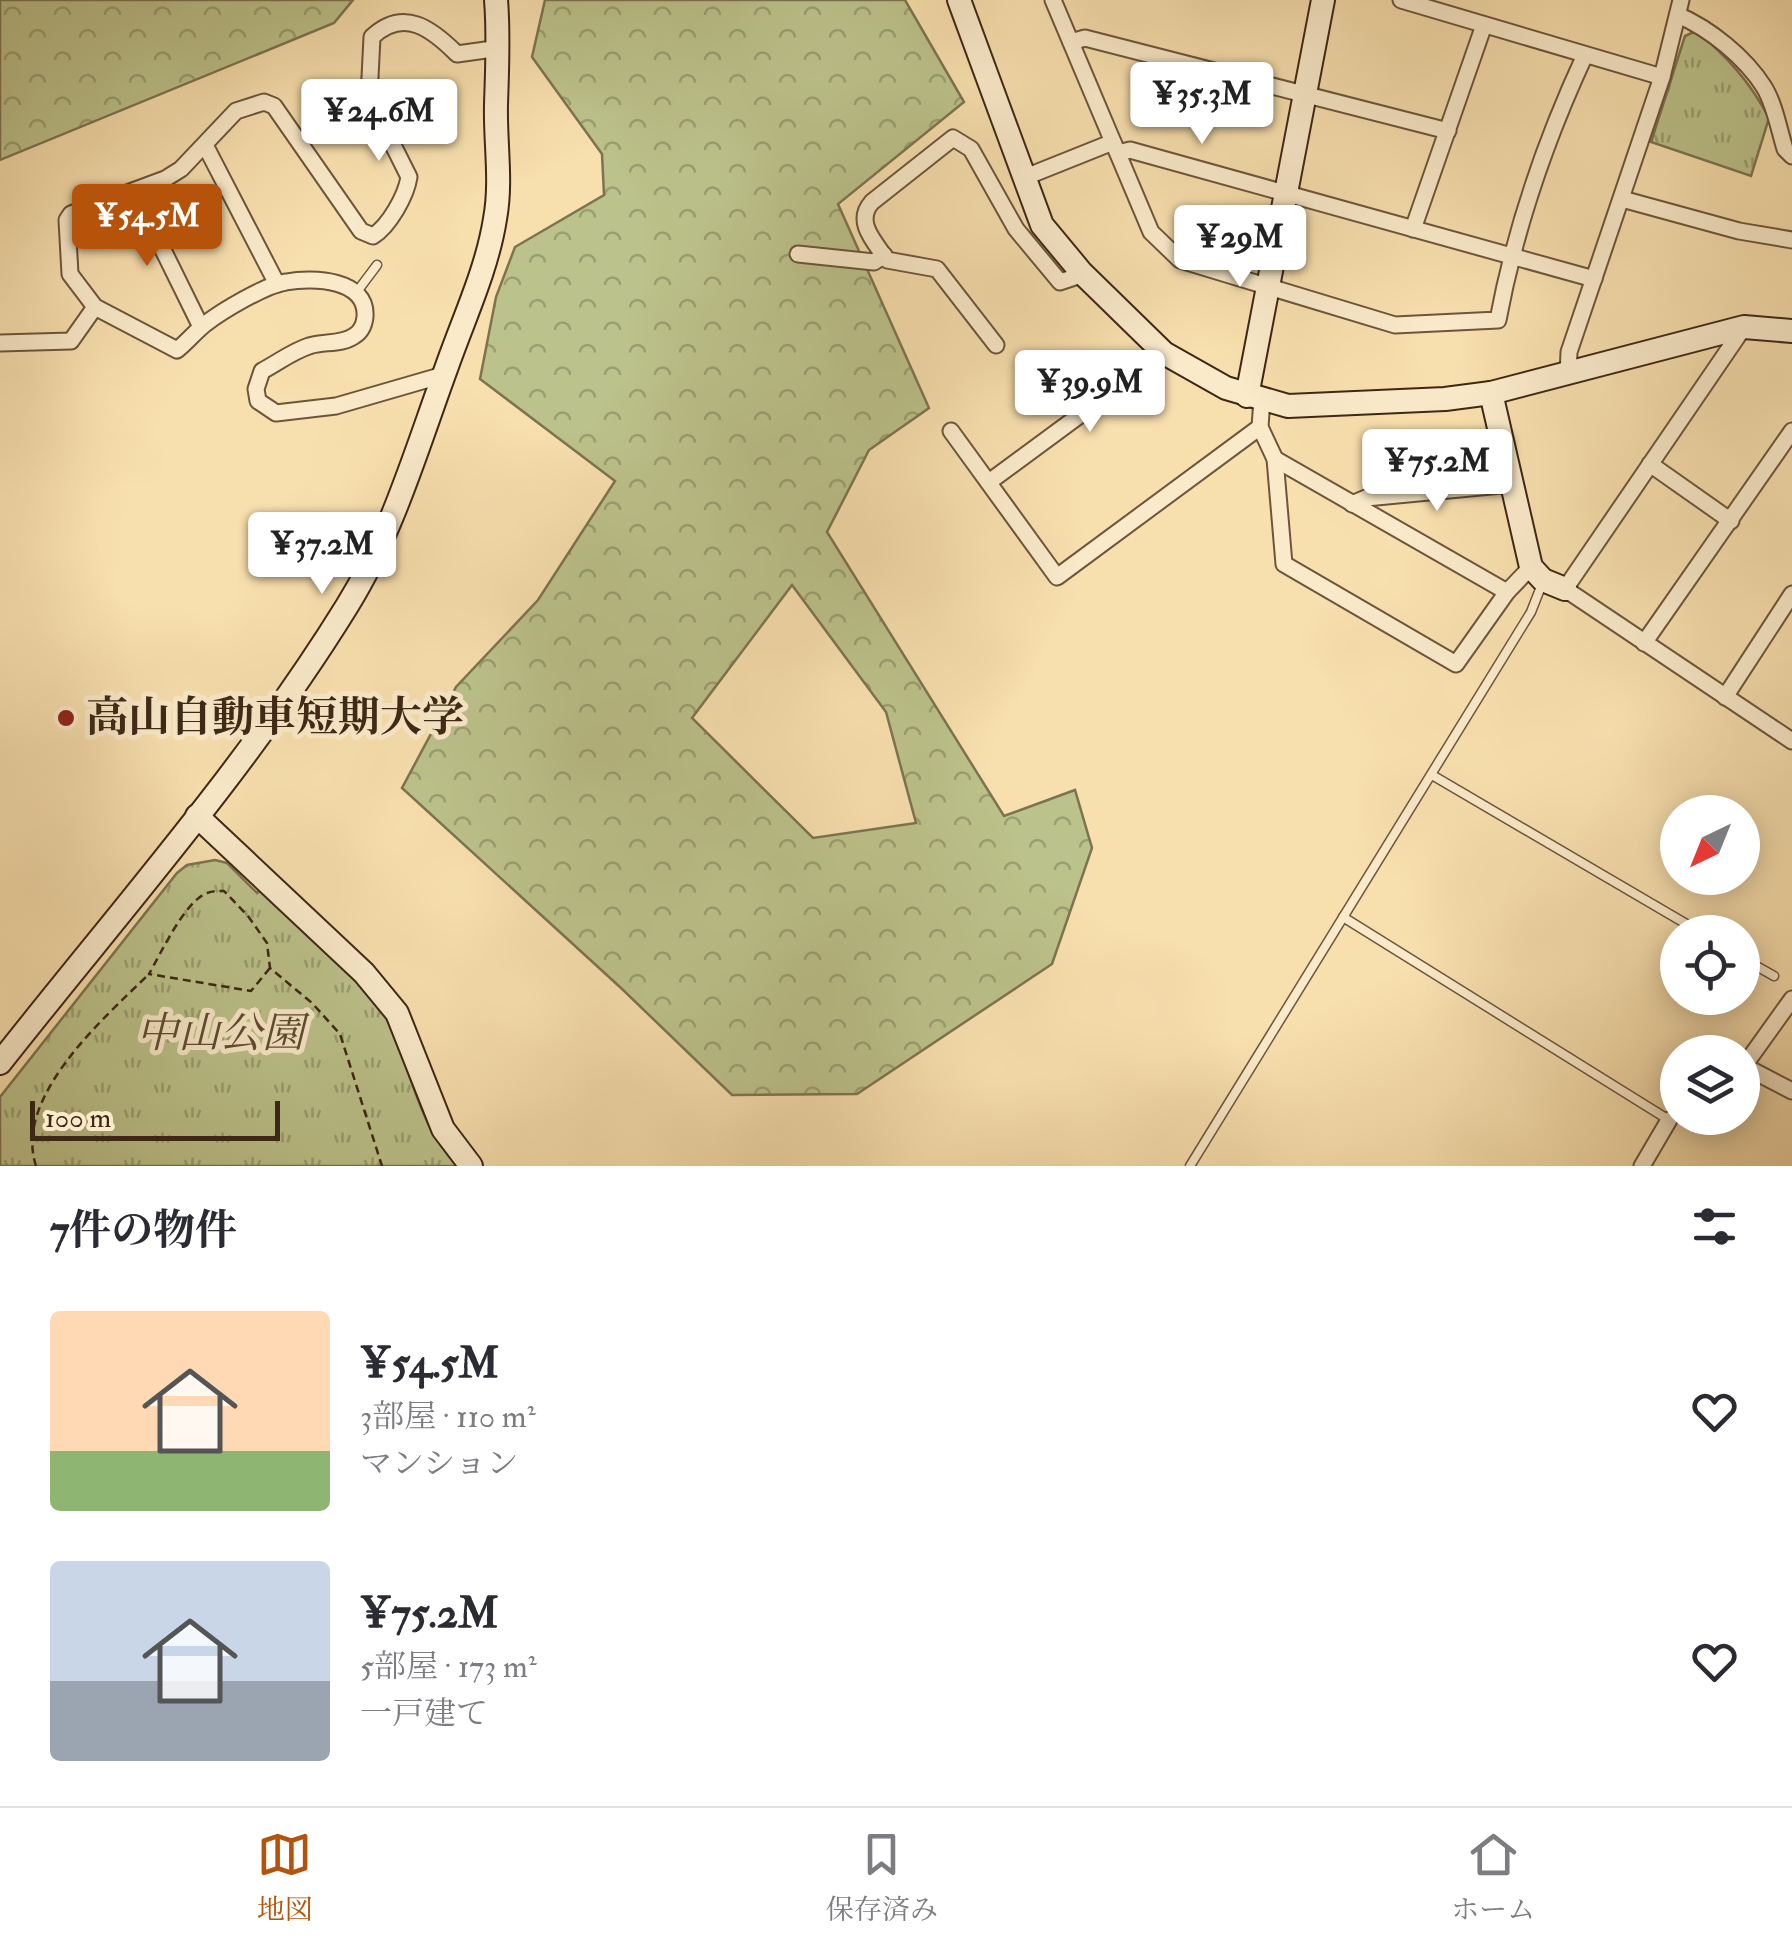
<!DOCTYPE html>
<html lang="ja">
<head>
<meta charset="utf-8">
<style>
  :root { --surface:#fff; --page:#f7f7f7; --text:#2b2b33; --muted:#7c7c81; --line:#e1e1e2; --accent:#b45309 }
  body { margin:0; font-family:"IM FELL Double Pica","Noto Serif JP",serif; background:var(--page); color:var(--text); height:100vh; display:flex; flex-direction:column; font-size:38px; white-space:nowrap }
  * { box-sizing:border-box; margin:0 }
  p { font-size:32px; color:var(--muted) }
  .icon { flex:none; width:55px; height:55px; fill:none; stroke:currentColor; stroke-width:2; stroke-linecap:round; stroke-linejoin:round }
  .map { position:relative; height:1166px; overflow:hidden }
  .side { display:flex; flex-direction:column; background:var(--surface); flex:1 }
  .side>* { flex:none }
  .needle { width:65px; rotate:223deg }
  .buttons { position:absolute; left:1660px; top:795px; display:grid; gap:20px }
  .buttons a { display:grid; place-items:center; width:100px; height:100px; border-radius:50%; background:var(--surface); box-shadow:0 5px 25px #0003; font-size:50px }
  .scale { position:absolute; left:30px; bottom:25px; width:250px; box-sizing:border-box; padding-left:10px; border:5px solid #3d2715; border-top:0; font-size:28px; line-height:35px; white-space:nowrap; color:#3d2715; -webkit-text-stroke:8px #faeaca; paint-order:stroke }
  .price { position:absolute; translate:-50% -85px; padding:0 22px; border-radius:10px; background:#fff; color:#222; font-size:32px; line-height:65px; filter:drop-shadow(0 2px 5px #0008) }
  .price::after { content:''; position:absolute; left:50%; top:60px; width:30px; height:22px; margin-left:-15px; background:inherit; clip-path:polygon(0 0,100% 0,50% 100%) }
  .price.current { background:var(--accent); color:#fff }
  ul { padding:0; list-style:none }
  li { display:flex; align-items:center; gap:30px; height:250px; padding:0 50px }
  li span { display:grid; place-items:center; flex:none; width:280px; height:200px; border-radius:10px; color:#555 }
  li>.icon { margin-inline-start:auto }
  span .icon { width:120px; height:120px; fill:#fffc; stroke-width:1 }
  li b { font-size:42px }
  h2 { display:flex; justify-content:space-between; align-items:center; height:120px; padding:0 50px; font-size:42px }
  .dock { display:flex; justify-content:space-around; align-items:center; height:140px; border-top:2px solid var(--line); background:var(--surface); font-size:28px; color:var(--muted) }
  .dock a { display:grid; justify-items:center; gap:5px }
  .dock .current { color:var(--accent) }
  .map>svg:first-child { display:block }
  .forest { fill:url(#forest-crowns); stroke:#7c7450; stroke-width:2.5; fill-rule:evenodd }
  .park { fill:url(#park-tufts); stroke:#7c7450; stroke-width:2.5 }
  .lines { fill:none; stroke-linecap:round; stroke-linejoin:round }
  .lane-casing { stroke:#6c553b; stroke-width:11 }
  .street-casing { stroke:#6c553b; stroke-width:19 }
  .secondary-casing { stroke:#3d2715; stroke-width:26 }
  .path { stroke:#3d2715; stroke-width:2.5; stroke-dasharray:8 5; stroke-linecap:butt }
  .lane { stroke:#faeaca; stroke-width:8 }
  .street { stroke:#faeaca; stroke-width:15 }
  .secondary { stroke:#faeaca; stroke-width:22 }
  .poi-dot { fill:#8f2418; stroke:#faeaca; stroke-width:4 }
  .labels { text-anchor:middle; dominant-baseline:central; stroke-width:10; stroke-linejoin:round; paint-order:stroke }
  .poi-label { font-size:42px; font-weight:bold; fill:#3d2715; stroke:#faeaca; text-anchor:start }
  .park-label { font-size:42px; font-style:italic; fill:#5d4e32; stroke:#faeaca }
</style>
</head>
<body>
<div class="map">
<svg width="1792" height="1166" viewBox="0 0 1792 1166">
  <defs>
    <pattern id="forest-crowns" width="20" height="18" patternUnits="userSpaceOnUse" patternTransform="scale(2.5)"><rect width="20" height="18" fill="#bcc28b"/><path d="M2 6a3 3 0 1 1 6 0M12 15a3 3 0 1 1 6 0" fill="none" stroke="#9a9e70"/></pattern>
    <pattern id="park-tufts" width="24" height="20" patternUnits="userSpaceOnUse" patternTransform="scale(2.5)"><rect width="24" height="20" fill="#bcc28b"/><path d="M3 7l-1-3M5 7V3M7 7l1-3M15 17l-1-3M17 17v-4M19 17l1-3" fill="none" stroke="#9a9e70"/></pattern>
  </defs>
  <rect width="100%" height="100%" fill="#f8dfae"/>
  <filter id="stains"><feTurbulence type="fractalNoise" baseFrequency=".002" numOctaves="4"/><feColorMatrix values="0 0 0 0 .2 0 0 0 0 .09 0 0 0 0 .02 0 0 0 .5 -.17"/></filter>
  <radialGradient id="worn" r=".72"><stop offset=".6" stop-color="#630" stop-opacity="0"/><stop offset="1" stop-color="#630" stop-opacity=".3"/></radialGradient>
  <!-- forest -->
  <g class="forest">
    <polygon points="0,0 353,0 334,23 0,160"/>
    <path d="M545 0H905L964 102 838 204 929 408 869 450 827 532 1004 816 1075 790 1092 848 1052 964 857 1094 732 1095 621 988 402 788 456 687 538 600 615 481 480 379 496 297 515 247 604 195 602 154 532 57ZM792 585 886 712 916 823 813 838 692 718Z"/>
  </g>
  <!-- park -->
  <g class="park">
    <path d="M1696 31C1727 56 1750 82 1769 118L1751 176 1651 142 1685 36Z"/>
    <path d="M215 860 227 863 257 893 261 890C298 924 362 974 385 1016 412 1066 416 1126 459 1166H0V1097L177 873 187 865Z"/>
  </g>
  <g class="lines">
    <!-- lane casing -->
    <g class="lane-casing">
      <g id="lane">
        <polyline points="356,293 377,265"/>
        <polyline points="1432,775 1700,932"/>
        <polyline points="1343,917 1669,1120"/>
        <polyline points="1742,958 1774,976"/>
        <polyline points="1190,1166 1531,612 1542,584"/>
      </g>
    </g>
    <!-- street casing -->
    <g class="street-casing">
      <g id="street">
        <path d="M1053 0 1151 232 1180 260 1395 325 1498 320C1515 229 1546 139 1585 55"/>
        <polyline points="1401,0 1662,77"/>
        <path d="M1678 15C1710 29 1745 57 1764 87 1775 105 1779 130 1785 149L1792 156"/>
        <polyline points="1071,42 1085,38 1448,131"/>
        <polyline points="205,145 277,284"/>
        <polyline points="1118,153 1130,150 1594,279"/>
        <polyline points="1023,178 1113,142"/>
        <polyline points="134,191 201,327"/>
        <polyline points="1622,199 1739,231 1792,240"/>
        <polyline points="1413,229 1484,25"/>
        <polyline points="798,254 874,262 884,255"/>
        <polyline points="1744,327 1565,589 1792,741"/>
        <polyline points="0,343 71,341 95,307"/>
        <path d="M996 345 937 269 887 260C875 242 854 222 872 202L953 138 971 149 1016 229 1060 282 1084 274"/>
        <path d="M443 375 336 406 276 413 258 401 256 389 262 371C277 363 293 351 309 346 323 341 341 345 354 336 361 332 364 326 365 317 368 279 313 277 286 282 265 285 222 311 205 324 195 332 187 342 177 350L95 307 70 274 67 220 71 214 165 179 181 169 236 111 264 102 274 106 361 231 373 236C389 226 406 196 409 177L369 97 372 37C404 7 432 29 457 54L500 48"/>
        <polyline points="1568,375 1569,352 1662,77 1681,0"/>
        <polyline points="1262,399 1260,427 1275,459 1284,564 1456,664 1507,592 1531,567"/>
        <polyline points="951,431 1057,577 1260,427"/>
        <polyline points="1275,459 1507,592"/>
        <polyline points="1650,464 1731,521"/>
        <polyline points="989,482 1164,353"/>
        <polyline points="1352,504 1366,498 1512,484"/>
        <polyline points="1644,643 1792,431"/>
        <polyline points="1725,697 1792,594"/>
        <polyline points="1792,999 1744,1066 1792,1091"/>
        <polyline points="1642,1166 1669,1120"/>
      </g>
    </g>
    <!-- secondary casing -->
    <g class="secondary-casing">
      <g id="secondary">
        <polyline points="959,0 1042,225 1081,272 1164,353 1226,388 1288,406 1445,399 1491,393 1744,327 1792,331"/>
        <polyline points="1491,393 1531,567 1543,580 1565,589"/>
        <polyline points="1247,396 1323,0"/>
        <polyline points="197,816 364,973 397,1013 443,1129 471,1166"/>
        <path d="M0 1063C118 913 247 768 347 606 392 534 417 448 446 369 463 320 487 270 495 219 502 181 495 143 496 105 497 69 499 36 496 0"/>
      </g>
    </g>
    <!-- path -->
    <g class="path">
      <path d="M270 968 251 991 149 974C161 953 185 901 207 893 213 891 218 891 224 891L248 916 267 943 270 968 312 1003 340 1034 382 1166"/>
      <path d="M36 1166C13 1097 104 1018 148 975"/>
    </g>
    <!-- lane -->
    <use href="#lane" class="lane"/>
    <!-- street -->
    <use href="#street" class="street"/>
    <!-- secondary -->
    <use href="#secondary" class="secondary"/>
  </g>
  <!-- markers -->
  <circle class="poi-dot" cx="66" cy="718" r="10"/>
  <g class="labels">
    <!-- poi labels -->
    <g class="poi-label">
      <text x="86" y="718">高山自動車短期大学</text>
    </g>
    <!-- park labels -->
    <g class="park-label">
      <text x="220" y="1034">中山公園</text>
    </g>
  </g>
  <rect width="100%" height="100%" filter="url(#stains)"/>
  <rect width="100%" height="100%" fill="url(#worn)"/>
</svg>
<div class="buttons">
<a><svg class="needle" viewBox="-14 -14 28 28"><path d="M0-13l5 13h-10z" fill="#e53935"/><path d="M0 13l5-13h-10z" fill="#7c7c81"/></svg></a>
<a><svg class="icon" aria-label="locate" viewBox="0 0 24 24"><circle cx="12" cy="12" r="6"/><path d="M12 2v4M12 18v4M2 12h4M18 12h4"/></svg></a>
<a><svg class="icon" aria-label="layers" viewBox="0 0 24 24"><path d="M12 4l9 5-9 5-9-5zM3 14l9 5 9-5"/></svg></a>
</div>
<div class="scale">100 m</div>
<b class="price" style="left:1202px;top:147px">¥35.3M</b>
<b class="price" style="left:379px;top:164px">¥24.6M</b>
<b class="price current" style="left:147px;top:269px">¥54.5M</b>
<b class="price" style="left:1240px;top:290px">¥29M</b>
<b class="price" style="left:1090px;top:435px">¥39.9M</b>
<b class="price" style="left:1437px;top:514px">¥75.2M</b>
<b class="price" style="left:322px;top:597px">¥37.2M</b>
</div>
<section class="side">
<h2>7件の物件<svg class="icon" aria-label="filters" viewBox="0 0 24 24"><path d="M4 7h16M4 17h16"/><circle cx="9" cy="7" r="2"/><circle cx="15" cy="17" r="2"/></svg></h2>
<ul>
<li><span style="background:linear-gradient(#ffd9b3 70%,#8fb573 0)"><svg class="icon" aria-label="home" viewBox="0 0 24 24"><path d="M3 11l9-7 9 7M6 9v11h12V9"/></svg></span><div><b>¥54.5M</b><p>3部屋 · 110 m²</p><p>マンション</p></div><svg class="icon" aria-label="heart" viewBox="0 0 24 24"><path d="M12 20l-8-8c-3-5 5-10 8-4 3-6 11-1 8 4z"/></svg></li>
<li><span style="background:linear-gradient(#c9d6e8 60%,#9aa5b1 0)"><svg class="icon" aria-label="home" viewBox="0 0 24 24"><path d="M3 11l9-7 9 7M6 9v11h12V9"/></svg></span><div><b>¥75.2M</b><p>5部屋 · 173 m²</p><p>一戸建て</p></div><svg class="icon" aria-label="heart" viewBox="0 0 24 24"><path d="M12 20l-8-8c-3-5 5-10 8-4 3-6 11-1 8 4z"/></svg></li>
</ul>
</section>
<nav class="dock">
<a class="current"><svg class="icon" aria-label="map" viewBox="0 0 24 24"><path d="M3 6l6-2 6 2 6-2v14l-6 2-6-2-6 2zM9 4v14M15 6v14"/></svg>地図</a>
<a><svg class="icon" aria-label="saved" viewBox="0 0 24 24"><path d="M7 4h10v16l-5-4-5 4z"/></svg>保存済み</a>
<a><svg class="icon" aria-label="home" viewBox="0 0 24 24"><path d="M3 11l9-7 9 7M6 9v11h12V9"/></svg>ホーム</a>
</nav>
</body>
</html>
